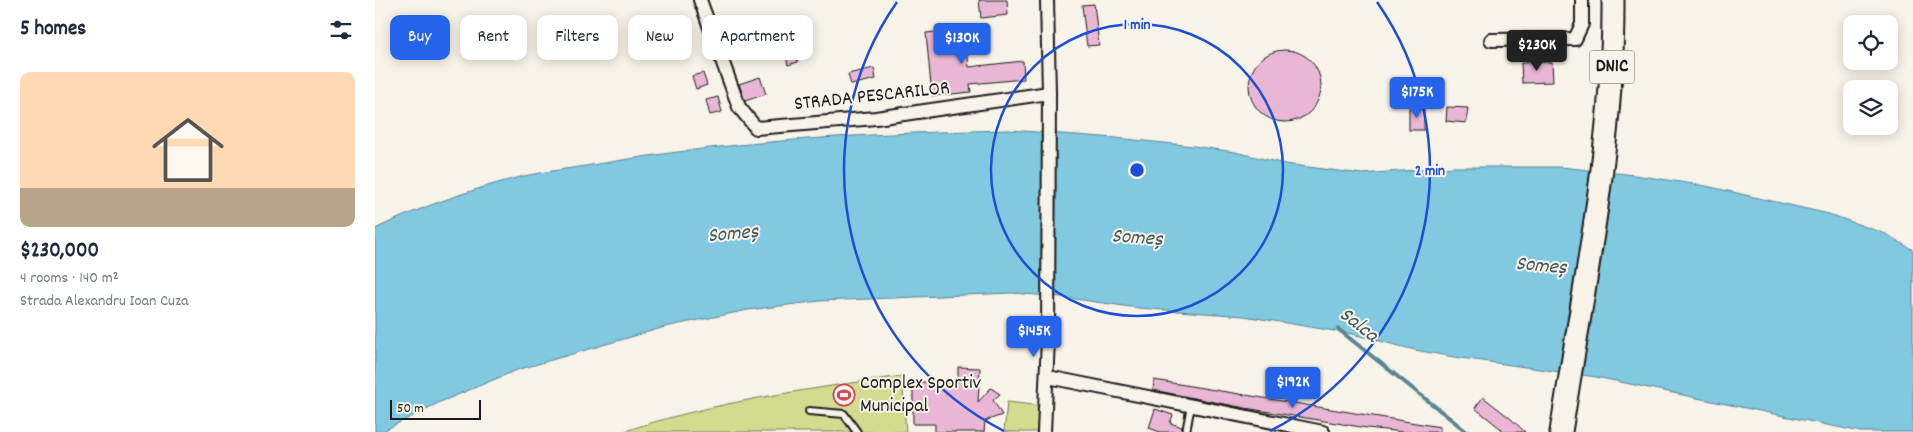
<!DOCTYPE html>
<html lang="en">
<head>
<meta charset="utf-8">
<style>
  :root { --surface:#fff; --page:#f6f6f7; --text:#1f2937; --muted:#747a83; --accent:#2563eb }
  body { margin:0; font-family:Dekko,sans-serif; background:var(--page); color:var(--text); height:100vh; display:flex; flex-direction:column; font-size:19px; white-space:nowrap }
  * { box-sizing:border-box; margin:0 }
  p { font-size:16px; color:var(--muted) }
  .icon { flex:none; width:28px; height:28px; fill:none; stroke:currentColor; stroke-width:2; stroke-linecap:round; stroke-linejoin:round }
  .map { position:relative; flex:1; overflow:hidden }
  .side { display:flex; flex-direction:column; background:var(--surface); width:375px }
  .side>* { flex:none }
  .guide { position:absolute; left:15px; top:15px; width:475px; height:45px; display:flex; gap:10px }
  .buttons { position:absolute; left:1468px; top:15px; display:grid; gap:10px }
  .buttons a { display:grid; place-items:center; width:55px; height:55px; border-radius:10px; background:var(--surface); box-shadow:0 2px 12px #0003; font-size:25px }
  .scale { position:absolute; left:15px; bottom:12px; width:91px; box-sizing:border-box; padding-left:5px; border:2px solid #1c1c1c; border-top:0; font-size:14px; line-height:18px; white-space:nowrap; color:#1c1c1c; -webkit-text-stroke:4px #f7f3e8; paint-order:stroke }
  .price { position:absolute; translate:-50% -42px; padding:0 11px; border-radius:5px; background:var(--accent); color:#fff; font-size:16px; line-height:32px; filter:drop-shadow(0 1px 2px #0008) }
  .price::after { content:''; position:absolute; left:50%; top:30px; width:15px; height:11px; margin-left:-8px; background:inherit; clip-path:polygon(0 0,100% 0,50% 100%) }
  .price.selected { background:#222; color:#fff }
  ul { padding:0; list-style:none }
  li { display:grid; align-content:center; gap:10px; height:265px; padding:0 20px }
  li span { display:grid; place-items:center; height:155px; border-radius:10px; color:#555 }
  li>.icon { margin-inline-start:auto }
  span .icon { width:90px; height:90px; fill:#fffc; stroke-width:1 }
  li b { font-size:21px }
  h2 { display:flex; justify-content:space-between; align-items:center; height:60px; padding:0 20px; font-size:21px }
  .chip { padding:0 18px; border-radius:10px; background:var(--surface); box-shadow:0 2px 12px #0003; font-size:18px; line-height:45px }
  .chip.selected { background:var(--accent); color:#fff }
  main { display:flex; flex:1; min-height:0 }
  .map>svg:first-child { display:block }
  .green { fill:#d1dc8f; stroke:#767c56 }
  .water { fill:#80c9e1; stroke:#588492 }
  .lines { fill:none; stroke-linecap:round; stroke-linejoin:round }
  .stream { stroke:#588492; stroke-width:4 }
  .building { fill:#e9b7d5; stroke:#1c1c1c }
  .service-casing { stroke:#1c1c1c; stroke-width:10 }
  .minor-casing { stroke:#1c1c1c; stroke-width:16 }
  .trunk-casing { stroke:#1c1c1c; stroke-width:25 }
  .service { stroke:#f7f3e8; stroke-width:6 }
  .minor { stroke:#f7f3e8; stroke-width:12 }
  .trunk { stroke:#f7f3e8; stroke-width:21 }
  .ring { fill:none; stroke:#1d4ed8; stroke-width:2.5 }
  .labels { text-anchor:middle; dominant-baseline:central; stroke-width:4; stroke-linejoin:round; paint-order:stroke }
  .shield { fill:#f7f3e8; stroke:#5e5c59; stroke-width:1 }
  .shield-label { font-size:19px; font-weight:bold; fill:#1c1c1c }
  .street-label { font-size:20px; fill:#1c1c1c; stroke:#f7f3e8 }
  .poi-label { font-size:20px; fill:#1c1c1c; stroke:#f7f3e8; text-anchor:start }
  .water-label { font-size:21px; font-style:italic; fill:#3f5961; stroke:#f7f3e8 }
  .centre { fill:#1d4ed8; stroke:#f7f3e8; stroke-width:2.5 }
  .ring-label { font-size:15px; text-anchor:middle; font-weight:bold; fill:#1d4ed8; stroke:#f7f3e8; stroke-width:4; stroke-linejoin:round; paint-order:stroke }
</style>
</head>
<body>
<main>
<section class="side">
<h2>5 homes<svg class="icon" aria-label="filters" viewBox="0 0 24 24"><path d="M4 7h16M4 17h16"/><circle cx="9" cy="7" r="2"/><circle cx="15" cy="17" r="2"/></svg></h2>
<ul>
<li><span style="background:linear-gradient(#ffd9b3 75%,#b9a48a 0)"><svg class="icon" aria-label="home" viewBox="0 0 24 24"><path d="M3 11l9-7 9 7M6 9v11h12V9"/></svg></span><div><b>$230,000</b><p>4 rooms · 140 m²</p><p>Strada Alexandru Ioan Cuza</p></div></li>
</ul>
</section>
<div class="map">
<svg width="1538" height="432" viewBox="0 0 1538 432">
  <rect width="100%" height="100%" fill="#f7f3e8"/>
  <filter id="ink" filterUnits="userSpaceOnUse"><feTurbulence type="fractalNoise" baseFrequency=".02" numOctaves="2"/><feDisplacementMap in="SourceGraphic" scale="10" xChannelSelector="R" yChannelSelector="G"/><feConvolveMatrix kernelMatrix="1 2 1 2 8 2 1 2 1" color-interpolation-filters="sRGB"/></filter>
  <g filter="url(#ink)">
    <!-- green -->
    <g class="green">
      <path d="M527 376 531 432H247C337 402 433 389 527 376Z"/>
      <polygon points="632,402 667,406 664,432 629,432"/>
    </g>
    <!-- water -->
    <path class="water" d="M634 130 741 138 818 146 860 152 910 164 987 174 1079 167H1186L1260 175 1331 186 1454 214 1511 234 1538 250V432H1486L1221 377 1079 357 1040 350 977 334 869 316 763 308 686 297 637 293 445 301 373 310 290 327 142 370 63 403 6 432H0V229C45 207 100 188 149 176 178 170 207 167 235 162 367 140 501 133 634 130Z"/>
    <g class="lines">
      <!-- stream -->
      <polyline class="stream" points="963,329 1092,432"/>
    </g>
    <!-- building -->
    <g class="building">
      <polygon points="604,0 632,0 633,15 606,18"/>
      <polygon points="719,4 724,45 712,46 707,5"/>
      <polygon points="223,17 232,50 200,58 191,25"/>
      <polygon points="307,27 314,49 291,57 283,35"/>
      <polygon points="590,29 594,67 648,61 649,79 595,84 596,92 557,96 551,33"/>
      <polygon points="417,38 423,62 413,65 407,40"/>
      <circle cx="910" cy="86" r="36"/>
      <polygon points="1177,62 1178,82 1147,83 1146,63"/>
      <polygon points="499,68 501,79 476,85 473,74"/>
      <polygon points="328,73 332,85 321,89 317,76"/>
      <polygon points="385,77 391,94 370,101 364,84"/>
      <polygon points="343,97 347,112 335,115 331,100"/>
      <polygon points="1072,107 1093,108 1091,123 1071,121"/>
      <rect x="1034" y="108" width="15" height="22"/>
      <polygon points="583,367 605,368 603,402 616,388 625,394 618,400 627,415 610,421 609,432 560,432 560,424 538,424 538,382 583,382"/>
      <polygon points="779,380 1065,427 1065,432 1028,432 992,428 870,408 778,390"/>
      <polygon points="1108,397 1135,418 1150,432 1130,432 1100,408"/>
      <polygon points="780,409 798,415 795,423 807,427 806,432 785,432 774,428"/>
    </g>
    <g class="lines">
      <!-- service casing -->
      <g class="service-casing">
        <g id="service">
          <polyline points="434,411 469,414 482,432"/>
          <polyline points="811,432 816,405"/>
        </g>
      </g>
      <!-- minor casing -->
      <g class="minor-casing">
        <g id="minor">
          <polyline points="325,0 364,107 381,128 501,118 674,93"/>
          <polyline points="1116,40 1200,39 1207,24 1207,0"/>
          <polyline points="673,377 948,432"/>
          <polyline points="669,432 673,339 674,93 672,0"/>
        </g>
      </g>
      <!-- trunk casing -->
      <g class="trunk-casing">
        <path id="trunk" d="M1186 432C1208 290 1239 144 1238 0"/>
      </g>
      <!-- service -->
      <use href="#service" class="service"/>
      <!-- minor -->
      <use href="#minor" class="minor"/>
      <!-- trunk -->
      <use href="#trunk" class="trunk"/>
    </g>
  </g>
  <!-- distance rings -->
  <g class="ring">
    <circle cx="762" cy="170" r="146"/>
    <path d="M629 431A293 293 0 0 1 522 2M1002 2A293 293 0 0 1 895 431"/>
  </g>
  <!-- icons -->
  <defs>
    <g id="stadium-ring" transform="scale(1.125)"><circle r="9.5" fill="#f7f3e8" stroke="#d1495b" stroke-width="1.5"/><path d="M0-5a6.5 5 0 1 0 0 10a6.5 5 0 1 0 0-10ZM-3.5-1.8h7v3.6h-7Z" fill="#d1495b"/></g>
  </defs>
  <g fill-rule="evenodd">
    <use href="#stadium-ring" x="469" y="395"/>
  </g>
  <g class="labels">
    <!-- shield labels -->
    <rect class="shield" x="1214.5" y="50.5" width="45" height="33" rx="4"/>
    <g class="shield-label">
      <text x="1237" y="67">DN1C</text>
    </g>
    <!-- street labels -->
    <g class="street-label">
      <text transform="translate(497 97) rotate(-6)">STRADA PESCARILOR</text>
    </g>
    <!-- poi labels -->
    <g class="poi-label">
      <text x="485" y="384">Complex Sportiv<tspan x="485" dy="23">Municipal</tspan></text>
    </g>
    <!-- water labels -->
    <g class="water-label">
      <text transform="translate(358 235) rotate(-5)">Someș</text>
      <text transform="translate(762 239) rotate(4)">Someș</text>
      <text transform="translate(1166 267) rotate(5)">Someș</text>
      <text transform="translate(983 326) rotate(38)">Salca</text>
    </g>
  </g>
  <circle cx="762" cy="170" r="8" class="centre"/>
  <g class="ring-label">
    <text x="762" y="29">1 min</text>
    <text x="1055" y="175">2 min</text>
  </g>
</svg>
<div class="buttons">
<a><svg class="icon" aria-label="locate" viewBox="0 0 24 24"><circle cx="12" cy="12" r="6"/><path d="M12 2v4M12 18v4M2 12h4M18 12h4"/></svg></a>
<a><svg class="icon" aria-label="layers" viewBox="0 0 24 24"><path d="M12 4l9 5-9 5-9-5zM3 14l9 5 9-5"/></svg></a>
</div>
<div class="scale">50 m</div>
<b class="price" style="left:587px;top:65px">$130K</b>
<b class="price selected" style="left:1162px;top:72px">$230K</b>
<b class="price" style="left:1042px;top:119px">$175K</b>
<b class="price" style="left:659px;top:358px">$145K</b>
<b class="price" style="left:918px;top:409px">$192K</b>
<div class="guide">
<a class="chip selected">Buy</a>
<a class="chip">Rent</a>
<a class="chip">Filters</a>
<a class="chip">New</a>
<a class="chip">Apartment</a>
</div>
</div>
</main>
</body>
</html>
